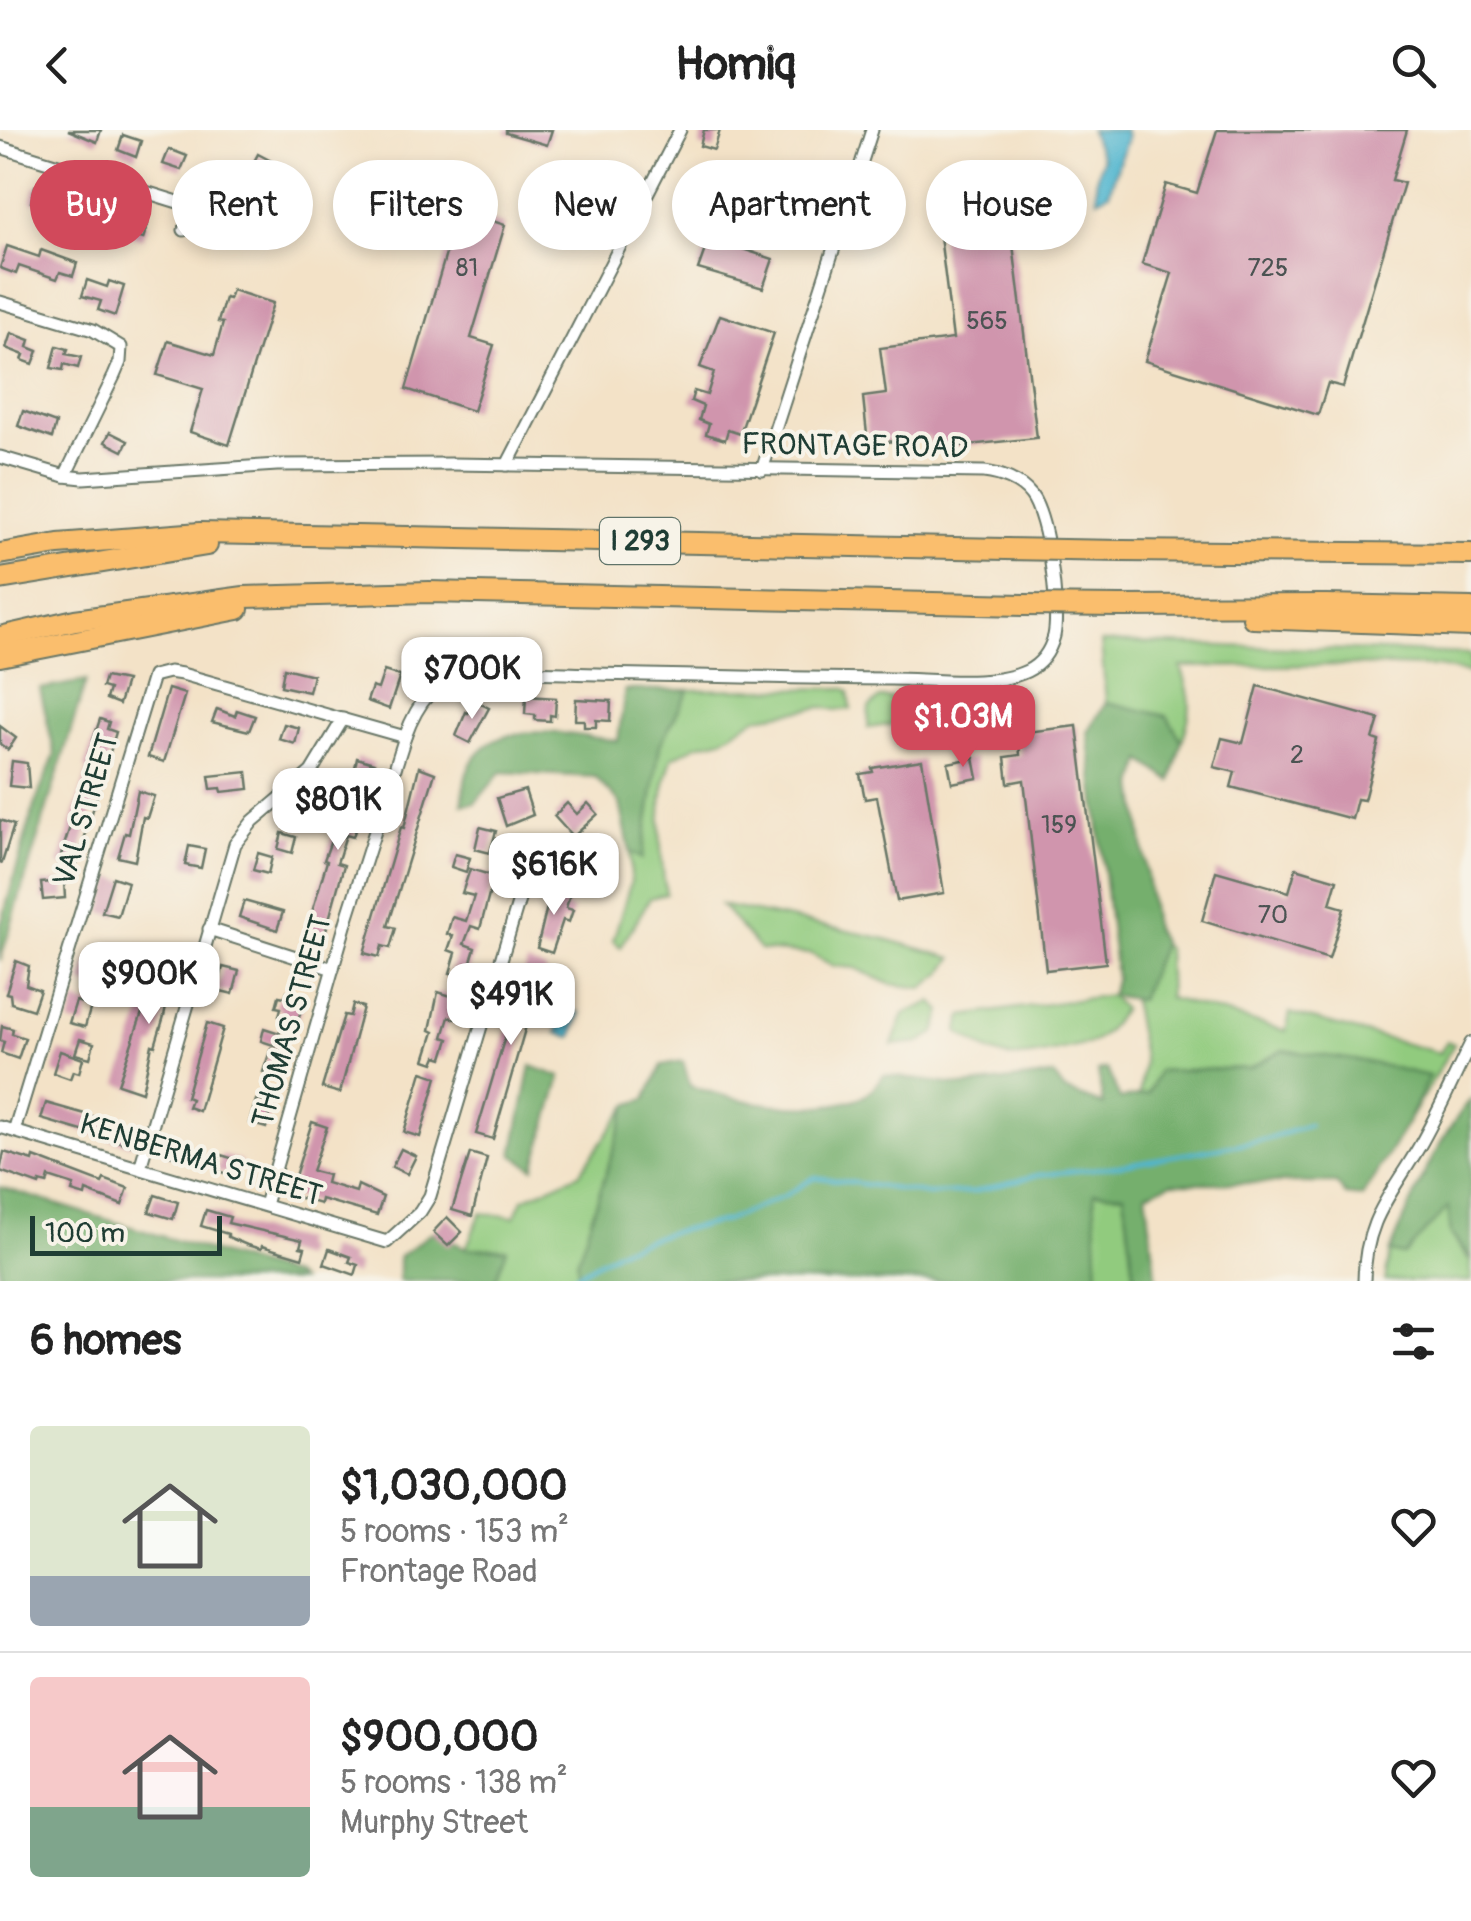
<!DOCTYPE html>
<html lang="en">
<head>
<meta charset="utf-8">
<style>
  :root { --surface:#fff; --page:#f2f2f2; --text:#222; --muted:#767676; --line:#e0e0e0; --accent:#d1495b }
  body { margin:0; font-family:Pangolin,sans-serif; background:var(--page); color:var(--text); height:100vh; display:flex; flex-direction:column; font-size:38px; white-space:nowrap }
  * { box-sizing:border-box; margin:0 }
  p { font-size:32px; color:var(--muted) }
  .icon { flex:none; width:55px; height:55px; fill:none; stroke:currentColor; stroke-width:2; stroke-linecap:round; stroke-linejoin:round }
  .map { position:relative; height:1151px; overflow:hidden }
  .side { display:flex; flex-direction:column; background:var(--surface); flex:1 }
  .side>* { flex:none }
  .top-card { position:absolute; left:30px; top:30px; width:1412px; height:90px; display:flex; gap:20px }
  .scale { position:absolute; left:30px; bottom:25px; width:192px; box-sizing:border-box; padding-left:10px; border:5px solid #1f3d34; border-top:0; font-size:28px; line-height:35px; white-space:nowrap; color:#1f3d34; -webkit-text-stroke:8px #f7f3e8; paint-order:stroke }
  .price { position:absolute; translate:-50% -85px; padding:0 22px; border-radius:20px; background:#fff; color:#222; font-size:32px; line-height:65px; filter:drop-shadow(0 2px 5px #0008) }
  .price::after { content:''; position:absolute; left:50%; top:60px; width:30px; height:22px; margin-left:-15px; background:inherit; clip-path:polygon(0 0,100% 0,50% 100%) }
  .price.on { background:var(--accent); color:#fff }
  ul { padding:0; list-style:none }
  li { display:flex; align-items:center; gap:30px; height:250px; padding:0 30px }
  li+li { border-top:2px solid var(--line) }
  li span { display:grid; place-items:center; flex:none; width:280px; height:200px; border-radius:10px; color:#555 }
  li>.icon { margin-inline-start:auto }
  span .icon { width:120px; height:120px; fill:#fffc; stroke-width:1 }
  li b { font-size:42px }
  h2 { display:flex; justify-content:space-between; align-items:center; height:120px; padding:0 30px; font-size:42px }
  .pill { padding:0 35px; border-radius:45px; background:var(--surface); box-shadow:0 5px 15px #0003; font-size:35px; line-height:90px }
  .pill.on { background:var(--accent); color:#fff }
  header { display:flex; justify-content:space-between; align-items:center; height:130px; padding:0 30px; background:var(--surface); font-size:45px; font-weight:700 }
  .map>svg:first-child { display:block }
  .green { fill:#91cb7e; stroke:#588459; stroke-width:2.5 }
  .forest { fill:#74af6d; stroke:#4a7650; stroke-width:2.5 }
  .water { fill:#50b5cf; stroke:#387982; stroke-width:2.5 }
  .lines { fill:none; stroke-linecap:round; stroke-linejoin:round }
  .stream { stroke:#50b5cf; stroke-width:4 }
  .building { fill:#d095ad }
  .street-casing { stroke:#697767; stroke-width:15 }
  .highway-casing { stroke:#697767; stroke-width:24 }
  .street { stroke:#fff; stroke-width:11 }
  .highway { stroke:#fabe6d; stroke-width:20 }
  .highway-bridge-casing { stroke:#697767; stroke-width:24; stroke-linecap:butt }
  .highway-bridge { stroke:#fabe6d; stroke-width:20 }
  .labels { text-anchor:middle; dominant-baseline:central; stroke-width:8; stroke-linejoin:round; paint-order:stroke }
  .number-label { font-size:25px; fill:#4b5352 }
  .shield { fill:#f7f3e8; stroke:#60746a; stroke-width:2.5 }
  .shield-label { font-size:28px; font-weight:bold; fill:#1f3d34 }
  .street-label { font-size:30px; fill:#1f3d34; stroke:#f7f3e8 }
</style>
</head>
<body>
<header><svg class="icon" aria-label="back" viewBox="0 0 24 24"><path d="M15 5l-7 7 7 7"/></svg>Homiq<svg class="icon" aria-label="search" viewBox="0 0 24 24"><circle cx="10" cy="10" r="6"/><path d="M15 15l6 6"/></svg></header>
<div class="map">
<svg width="1471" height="1151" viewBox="0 0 1471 1151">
  <rect width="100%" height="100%" fill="#f7f3e8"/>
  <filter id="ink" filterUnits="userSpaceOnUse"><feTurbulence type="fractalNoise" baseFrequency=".01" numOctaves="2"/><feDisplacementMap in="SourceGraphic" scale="20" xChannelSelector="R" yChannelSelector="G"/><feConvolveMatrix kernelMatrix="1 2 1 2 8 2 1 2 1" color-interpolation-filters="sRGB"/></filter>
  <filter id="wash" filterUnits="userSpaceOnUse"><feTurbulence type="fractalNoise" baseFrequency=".0048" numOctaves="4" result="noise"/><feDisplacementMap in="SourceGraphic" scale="40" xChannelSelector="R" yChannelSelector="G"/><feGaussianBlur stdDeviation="2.25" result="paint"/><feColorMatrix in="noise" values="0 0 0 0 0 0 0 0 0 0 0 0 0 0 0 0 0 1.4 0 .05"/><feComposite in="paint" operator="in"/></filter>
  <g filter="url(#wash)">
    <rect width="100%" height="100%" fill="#f3e2c7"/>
    <!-- green -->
    <g class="green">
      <path d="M1101 512 1471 524V543L1438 537 1344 535 1181 537C1192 568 1193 580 1182 611L1167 586 1106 572Z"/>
      <path d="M843 558 849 561 851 579 836 580 823 577 757 587 722 609 697 615 672 628C656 673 659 717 666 764L650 768 621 817 613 811 631 751 630 722 642 728 660 615 689 560Z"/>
      <polygon points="880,568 933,569 935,584 930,589 868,598 869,578"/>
      <polygon points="721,775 882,808 953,828 943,843 923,858 890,854 855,838 834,836 811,824 760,820"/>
      <polygon points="1162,814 1167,820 1169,868 1286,901 1290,883 1440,923 1447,911 1454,914 1407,993 1428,946 1283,920 1250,938 1159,941 1148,964 1139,966 1144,933 1132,869 1140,870"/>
      <path d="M1110 865 1123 879C1116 888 1109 901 1098 909 1087 917 1022 929 1007 927 990 924 973 912 958 902L963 886Z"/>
      <polygon points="932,872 942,881 935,903 920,912 892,915 904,884"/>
      <polygon points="628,975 578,1131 579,1151 495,1151 506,1120 466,1118 481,1083 515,1087 523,1069 579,1044"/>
      <polygon points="1093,1062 1124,1064 1135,1151 1098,1151"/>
      <polygon points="1448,1076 1451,1104 1467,1128 1471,1128 1471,1151 1385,1151 1390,1122 1404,1125"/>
    </g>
    <!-- forest -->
    <g class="forest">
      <polygon points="86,551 0,831 0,798 35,673 55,625 40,559"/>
      <path d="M625 560H689L660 615 642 729 630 722 620 673 595 647 501 642 475 673 462 674C464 664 464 652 467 643 488 582 572 606 618 611Z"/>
      <polygon points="1106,572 1167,586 1182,611 1171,651 1142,630 1135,656 1154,798 1162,814 1140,870 1110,865 1116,848 1088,602"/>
      <path d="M1283 920 1363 931 1429 946 1407 993 1362 1067 1346 1065 1336 1053H1172L1146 1063 1157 1151H1135L1124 1064 1094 1062 1098 1151H579L577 1132 628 975 646 969 662 935 683 931 690 956C739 972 812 987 862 967 871 963 878 952 884 945L964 956 1053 945 1064 960 1103 975 1098 941 1107 939 1120 969 1148 964 1158 941 1250 938Z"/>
      <polygon points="531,936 561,947 534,1038 513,1025"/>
      <path d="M1471 969V1128L1451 1104 1448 1077 1404 1125 1390 1122C1413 1070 1434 1013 1471 969Z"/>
      <polygon points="0,1057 292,1146 299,1151 0,1151"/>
      <polygon points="432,1102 466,1118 507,1119 495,1151 399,1151 399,1127"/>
    </g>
    <!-- water -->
    <g class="water">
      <polygon points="1090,0 1125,0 1127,8 1109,63 1097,69 1096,49 1102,29"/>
      <polygon points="565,878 580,883 572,907 557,903"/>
    </g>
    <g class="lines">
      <!-- stream -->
      <polyline class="stream" points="566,1151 622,1118 671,1102 726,1091 786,1065 815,1047 929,1064 973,1062 1038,1045 1110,1037 1268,1009 1309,995"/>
    </g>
    <g id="blocks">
      <!-- building -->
      <g class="building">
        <polygon points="68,0 101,0 97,12"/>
        <polygon points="506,0 552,0 547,15 506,3"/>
        <polygon points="704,0 720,0 714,20 700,16"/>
        <polygon points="1217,0 1407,0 1392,50 1404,53 1343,257 1328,253 1318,285 1145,231 1172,143 1142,134 1166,54 1197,63"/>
        <polygon points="123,5 141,11 136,27 118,20"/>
        <polygon points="169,19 187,26 181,40 163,34"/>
        <polygon points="258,24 275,33 242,96 225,87"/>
        <polygon points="704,44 717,50 702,79 685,71 693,55 697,57"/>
        <polygon points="35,56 55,62 51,77 31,72"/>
        <polygon points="1006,58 1037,308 930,319 929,307 868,314 863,267 886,264 880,218 953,209 935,66"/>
        <polygon points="76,67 96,73 92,89 71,83"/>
        <polygon points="459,80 505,95 471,208 494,215 473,281 406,259"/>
        <polygon points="124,87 148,94 143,109 120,102"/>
        <polygon points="709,108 773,129 763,158 698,139"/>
        <polygon points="7,116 39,127 41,120 77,133 73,146 60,142 57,149 19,136 16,144 0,138"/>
        <polygon points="87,150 107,157 109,151 124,156 115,186 98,180 101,171 82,166"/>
        <polygon points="232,160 273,173 229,315 190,302 203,259 157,245 168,211 214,225 223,193 218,192 225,168 229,169"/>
        <polygon points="720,185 774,203 740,304 728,300 725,310 706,304 709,294 699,290 703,276 691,271 694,261 707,265 714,242 700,237"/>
        <polygon points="11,203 30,210 28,217 38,221 33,234 22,230 24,225 6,218"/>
        <polygon points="57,216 68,219 66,224 81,227 78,238 64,234 63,240 51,238"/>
        <polygon points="23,281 56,293 52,308 18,296"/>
        <polygon points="110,302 128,311 123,321 105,312"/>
        <polygon points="284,538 313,545 309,562 281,556"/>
        <polygon points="384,541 400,546 389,579 367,571 372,557 378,559"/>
        <polygon points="105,547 126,551 119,574 106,569 109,559 102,557"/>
        <polygon points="1258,556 1379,589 1373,609 1379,611 1364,670 1357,669 1352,689 1231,657 1235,642 1214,637 1222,608 1243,613"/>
        <polygon points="168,559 185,564 164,632 148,627"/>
        <polygon points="526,566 556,568 555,586 550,585 550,591 535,590 535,585 525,584"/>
        <polygon points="576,569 611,571 610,591 596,590 596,597 584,597 584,590 575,590"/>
        <polygon points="475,571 489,578 470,613 456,606 466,582 468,583"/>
        <polygon points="217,579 235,586 237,580 255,586 249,601 212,592"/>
        <polygon points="100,589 109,592 107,599 116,602 75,740 58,735 88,639 84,638"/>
        <polygon points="284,594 299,598 295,614 279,609"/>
        <polygon points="0,596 16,608 8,620 0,614"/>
        <polygon points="1077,596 1106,833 1046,840 1024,650 1008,653 1005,627 1020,625 1018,603"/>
        <polygon points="357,628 374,633 355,683 360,684 353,707 346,705 337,733 344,735 323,811 305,806 327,731 324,730 352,652"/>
        <polygon points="974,628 978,648 952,653 948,633"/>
        <polygon points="922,630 944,763 897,771 877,667 865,669 860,644 873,642 872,638"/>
        <polygon points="12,631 27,633 29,658 9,656"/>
        <polygon points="419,637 435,643 388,796 396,798 390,818 382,816 379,827 364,823 401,697 404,698"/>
        <polygon points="247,642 249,659 222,662 221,658 211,659 209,646"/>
        <polygon points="525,660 533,685 506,696 497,668"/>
        <polygon points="138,661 154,666 147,688 143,687 135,731 118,727 125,703 129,704"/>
        <polygon points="567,673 577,684 588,673 598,684 573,707 554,686"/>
        <polygon points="0,690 14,695 2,733 0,732"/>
        <polygon points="480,697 496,701 490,723 475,719"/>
        <polygon points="282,703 296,707 292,723 278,719"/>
        <polygon points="189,716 205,719 201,738 185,735"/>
        <polygon points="574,719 593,721 590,742 594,743 593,755 570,752"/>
        <polygon points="258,723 272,727 268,744 253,740"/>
        <polygon points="455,724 470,728 466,742 451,737"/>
        <polygon points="1296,738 1337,750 1330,774 1344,778 1329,829 1202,791 1216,741 1289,762"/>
        <polygon points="470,739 494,746 480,799 471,796 464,814 475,818 466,848 450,843 456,823 448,820 453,806 447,804 452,787 466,791 474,766 462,763"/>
        <polygon points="113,747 128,752 118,786 102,782"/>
        <polygon points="64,751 65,768 43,770 41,753"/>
        <polygon points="552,756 571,761 566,778 573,780 569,792 563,790 552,823 537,818"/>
        <polygon points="244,771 283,782 277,800 239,787"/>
        <polygon points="165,820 180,824 177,836 180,837 177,848 169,846 162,870 167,871 164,886 155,916 152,915 142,962 118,954 148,865 152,867"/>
        <polygon points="16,831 29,836 26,855 40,860 33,880 11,873 10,864 6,863"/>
        <polygon points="88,831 104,836 97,858 81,853"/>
        <polygon points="527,833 546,839 546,847 526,896 493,1009 476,1004"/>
        <polygon points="223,837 239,841 233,864 217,860"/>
        <polygon points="287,861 305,866 298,891 279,886 281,878 276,877 279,866 285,867"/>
        <polygon points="438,862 461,869 455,889 449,887 443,907 449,909 443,928 437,926 434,933 425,930 434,902 430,900"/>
        <polygon points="76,871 91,876 85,897 69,893"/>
        <polygon points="353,874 363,877 340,963 322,958 344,885 350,886"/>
        <polygon points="207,893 223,898 199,981 188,977 191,969 186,967"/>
        <polygon points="2,896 13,899 12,904 25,908 18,929 1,923 4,912 0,911"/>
        <polygon points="264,898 280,903 276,916 261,911"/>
        <polygon points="80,909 94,913 90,928 75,924"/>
        <polygon points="271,918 287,922 280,947 263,942"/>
        <polygon points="60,921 83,929 79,943 73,941 70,949 53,943"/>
        <polygon points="422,942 437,947 420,1007 404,1002"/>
        <polygon points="256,970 272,974 266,998 249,993"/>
        <polygon points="46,973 117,993 116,996 134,1002 130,1015 41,989"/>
        <polygon points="312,992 327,997 312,1041 328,1045 326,1053 356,1062 358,1055 383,1067 377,1085 321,1069 320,1074 289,1065"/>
        <polygon points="170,1012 187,1017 184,1029 166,1024"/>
        <polygon points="401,1019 416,1026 407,1044 392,1037"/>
        <polygon points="4,1022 33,1031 34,1027 102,1053 104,1049 128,1058 122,1075 86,1061 85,1066 72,1062 74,1055 49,1047 47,1054 40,1052 39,1055 0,1041"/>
        <polygon points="470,1023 487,1028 472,1086 452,1080"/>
        <polygon points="221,1025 241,1031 237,1046 217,1041"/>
        <polygon points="155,1065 178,1072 173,1089 149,1082"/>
        <polygon points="206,1080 230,1087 228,1093 302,1110 300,1117 305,1118 302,1128 262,1116 261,1119 247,1115 228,1107 228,1104 201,1096"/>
        <polygon points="447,1087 462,1102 448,1116 433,1102"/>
        <polygon points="329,1119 351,1127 349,1132 358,1135 355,1145 324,1134"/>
      </g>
    </g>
  </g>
  <g filter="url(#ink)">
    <use href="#blocks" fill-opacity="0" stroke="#697767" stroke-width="2.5"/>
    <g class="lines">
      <!-- street casing -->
      <g class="street-casing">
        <g id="street">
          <polyline points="0,17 194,77"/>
          <polyline points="184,100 206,54"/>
          <polyline points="0,172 93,200 121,217 120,232 114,246 65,346"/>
          <path d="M0 327 65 346 83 348 277 335 451 334 984 342C1001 344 1020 351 1031 365 1048 387 1060 479 1054 506 1050 521 1041 534 1027 541 992 558 930 549 891 549 751 548 612 544 472 541 435 548 417 573 405 607L347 789 265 1075"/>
          <polyline points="507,335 680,0"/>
          <polyline points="762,340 872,0"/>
          <polyline points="209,799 333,839"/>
          <polyline points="0,997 387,1112 420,1082 430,1066 534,720"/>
          <polyline points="14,1001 153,546 169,542 182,544 405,607"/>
          <polyline points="140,1038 235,714 253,691 311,642 343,589"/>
          <path d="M1364 1151C1365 1089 1390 1067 1419 1017 1438 984 1454 947 1471 913"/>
        </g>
      </g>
      <!-- highway casing -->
      <g class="highway-casing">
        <g id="highway">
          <polyline points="1122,421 1471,424"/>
          <polyline points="0,424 58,414 200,403 1006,419"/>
          <polyline points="0,449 207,415"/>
          <polyline points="1120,476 1326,475 1471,478"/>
          <polyline points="1253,488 1471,496"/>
          <polyline points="0,507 75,490 244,467 429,462 1024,475"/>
          <polyline points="0,526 238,479"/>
        </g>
      </g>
      <!-- street -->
      <use href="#street" class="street"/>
      <!-- highway -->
      <use href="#highway" class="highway"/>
      <!-- highway-bridge casing -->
      <g class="highway-bridge-casing">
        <g id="highway-bridge">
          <polyline points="1006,419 1122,421"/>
          <polyline points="1024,475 1120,476"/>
        </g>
      </g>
      <!-- highway-bridge -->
      <use href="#highway-bridge" class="highway-bridge"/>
    </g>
  </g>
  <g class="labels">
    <!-- number labels -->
    <g class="number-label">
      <text x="467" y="138">81</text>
      <text x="1268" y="138">725</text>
      <text x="987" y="191">565</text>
      <text x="1297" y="625">2</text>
      <text x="1059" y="695">159</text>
      <text x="1273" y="785">70</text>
    </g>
    <!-- shield labels -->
    <rect class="shield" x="600" y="388" width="80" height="46" rx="8"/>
    <g class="shield-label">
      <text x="640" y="411">I 293</text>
    </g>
    <!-- street labels -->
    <g class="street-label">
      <text transform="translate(855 316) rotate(1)">FRONTAGE ROAD</text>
      <text transform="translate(86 680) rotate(-73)">VAL STREET</text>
      <text transform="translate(292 891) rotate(-74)">THOMAS STREET</text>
      <text transform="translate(201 1030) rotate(17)">KENBERMA STREET</text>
    </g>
  </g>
</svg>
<div class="scale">100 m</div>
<b class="price" style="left:472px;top:592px">$700K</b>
<b class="price on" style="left:963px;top:640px">$1.03M</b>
<b class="price" style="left:338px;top:723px">$801K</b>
<b class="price" style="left:554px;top:788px">$616K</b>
<b class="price" style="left:149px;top:897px">$900K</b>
<b class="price" style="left:511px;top:918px">$491K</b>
<div class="top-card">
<a class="pill on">Buy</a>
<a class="pill">Rent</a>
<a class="pill">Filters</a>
<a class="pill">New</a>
<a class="pill">Apartment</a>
<a class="pill">House</a>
</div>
</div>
<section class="side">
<h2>6 homes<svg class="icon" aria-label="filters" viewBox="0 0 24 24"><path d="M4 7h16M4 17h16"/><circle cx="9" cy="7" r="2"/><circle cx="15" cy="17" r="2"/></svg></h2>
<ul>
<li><span style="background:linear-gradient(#dfe7d0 75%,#9aa5b1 0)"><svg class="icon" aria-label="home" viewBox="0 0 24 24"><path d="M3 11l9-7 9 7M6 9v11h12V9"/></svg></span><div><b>$1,030,000</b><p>5 rooms · 153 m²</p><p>Frontage Road</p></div><svg class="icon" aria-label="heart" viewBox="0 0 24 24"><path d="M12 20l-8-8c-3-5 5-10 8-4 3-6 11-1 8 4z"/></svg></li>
<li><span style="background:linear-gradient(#f6c9c9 65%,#7fa58c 0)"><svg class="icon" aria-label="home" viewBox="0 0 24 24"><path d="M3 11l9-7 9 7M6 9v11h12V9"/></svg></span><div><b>$900,000</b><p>5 rooms · 138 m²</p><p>Murphy Street</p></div><svg class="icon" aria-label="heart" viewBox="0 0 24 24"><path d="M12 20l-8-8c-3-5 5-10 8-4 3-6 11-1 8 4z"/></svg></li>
</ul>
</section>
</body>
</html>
